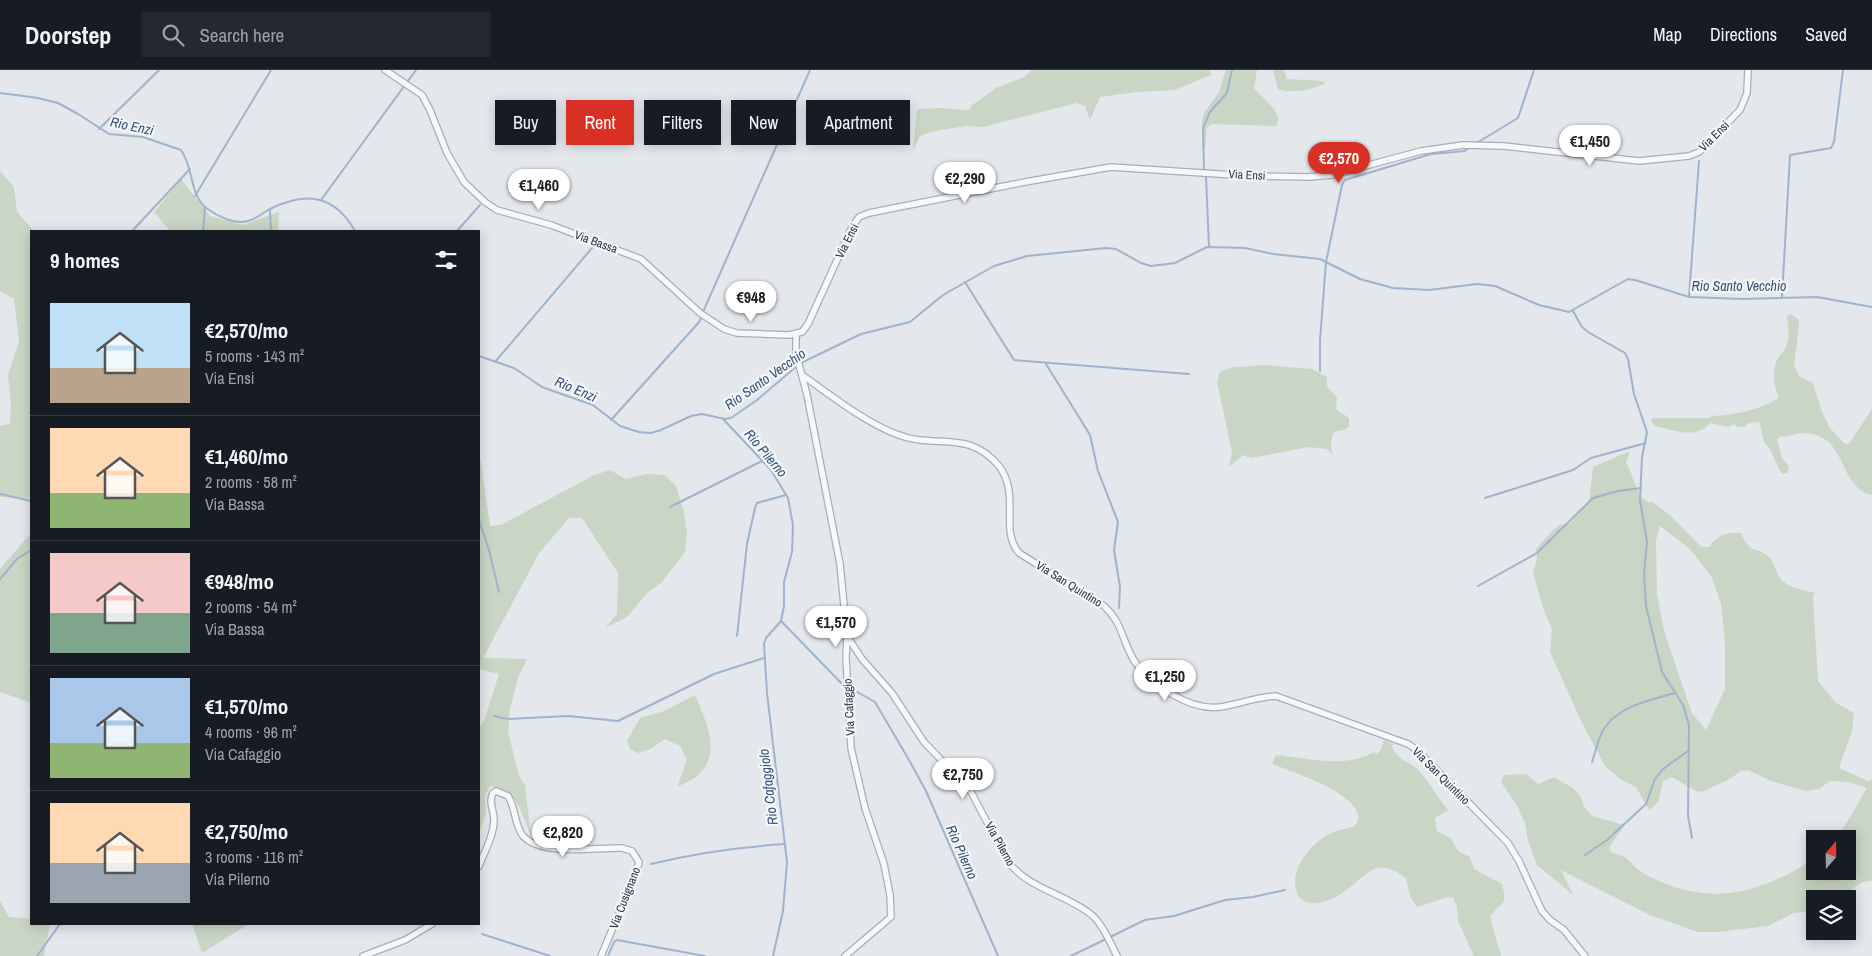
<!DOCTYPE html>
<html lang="en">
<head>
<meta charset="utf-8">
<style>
  :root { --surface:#171b24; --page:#242831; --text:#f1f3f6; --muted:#9ea1a6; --line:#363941; --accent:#d93025 }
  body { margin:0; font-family:"Archivo Narrow",sans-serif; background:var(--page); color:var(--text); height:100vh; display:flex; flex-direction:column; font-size:19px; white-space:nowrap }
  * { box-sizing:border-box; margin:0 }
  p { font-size:16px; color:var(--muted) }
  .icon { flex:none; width:28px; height:28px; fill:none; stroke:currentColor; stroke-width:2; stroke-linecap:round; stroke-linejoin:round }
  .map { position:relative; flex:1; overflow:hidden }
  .drawer { position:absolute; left:30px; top:160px; width:450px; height:695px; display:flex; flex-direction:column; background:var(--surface); border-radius:0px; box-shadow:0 2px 12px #0003 }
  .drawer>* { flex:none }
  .hud { position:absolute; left:495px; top:30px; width:475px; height:45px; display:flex; gap:10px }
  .needle { width:32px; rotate:20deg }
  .buttons { position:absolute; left:1806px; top:760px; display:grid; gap:10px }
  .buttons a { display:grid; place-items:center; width:50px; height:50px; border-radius:0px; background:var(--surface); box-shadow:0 2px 12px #0003; font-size:25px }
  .price { position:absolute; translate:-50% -42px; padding:0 11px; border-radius:18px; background:#fff; color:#222; font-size:16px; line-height:32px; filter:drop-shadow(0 1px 2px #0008) }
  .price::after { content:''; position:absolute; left:50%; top:30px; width:15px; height:11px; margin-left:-8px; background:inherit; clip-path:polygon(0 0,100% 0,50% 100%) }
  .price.current { background:var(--accent); color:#fff }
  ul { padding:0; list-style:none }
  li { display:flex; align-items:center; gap:15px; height:125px; padding:0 20px }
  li+li { border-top:1px solid var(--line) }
  li span { display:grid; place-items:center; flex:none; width:140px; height:100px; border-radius:0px; color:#555 }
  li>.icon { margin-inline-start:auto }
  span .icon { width:60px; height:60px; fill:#fffc; stroke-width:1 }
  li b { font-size:21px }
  h2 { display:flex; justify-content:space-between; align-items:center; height:60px; padding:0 20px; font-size:21px }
  .tag { padding:0 18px; border-radius:0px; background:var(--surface); box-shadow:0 2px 12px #0003; font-size:18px; line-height:45px }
  .tag.current { background:var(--accent); color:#fff }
  header { display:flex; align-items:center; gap:30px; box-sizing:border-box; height:70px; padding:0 25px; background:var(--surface); border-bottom:1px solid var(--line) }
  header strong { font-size:24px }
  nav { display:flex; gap:28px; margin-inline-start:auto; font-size:18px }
  .search { width:350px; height:45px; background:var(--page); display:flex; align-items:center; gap:12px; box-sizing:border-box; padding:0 18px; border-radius:0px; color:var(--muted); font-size:19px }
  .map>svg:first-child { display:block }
  .green { fill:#c9d6c5; fill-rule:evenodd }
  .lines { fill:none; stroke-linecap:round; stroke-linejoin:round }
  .stream { stroke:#9fb4cc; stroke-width:2 }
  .street-casing { stroke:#a9aeb7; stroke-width:8 }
  .street { stroke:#f7f8fa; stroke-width:5.5 }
  .labels { text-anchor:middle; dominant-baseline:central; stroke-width:4.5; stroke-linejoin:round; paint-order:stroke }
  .street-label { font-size:12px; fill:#2b3445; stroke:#f4f6f9 }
  .water-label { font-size:14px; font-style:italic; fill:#34527a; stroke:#f4f6f9 }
</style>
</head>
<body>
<header>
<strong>Doorstep</strong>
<div class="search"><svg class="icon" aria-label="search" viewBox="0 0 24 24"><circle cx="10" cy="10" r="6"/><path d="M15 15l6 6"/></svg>Search here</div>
<nav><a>Map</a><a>Directions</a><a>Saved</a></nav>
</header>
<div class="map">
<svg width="1872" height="886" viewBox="0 0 1872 886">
  <rect width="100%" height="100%" fill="#e4e7ec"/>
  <!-- green -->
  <g class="green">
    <polygon points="1032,0 1210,0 1211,5 1175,20 1136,22 1100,27 1090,50 1085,36 1077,33 983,57 966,56 930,62 920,66 913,80 917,39 940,38 969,40 971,36 996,18 1024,7"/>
    <path d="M1226 0H1257L1254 18C1263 29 1275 36 1279 49L1276 56 1212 54 1207 57 1205 78 1202 80V51L1204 43 1219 22Z"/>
    <path d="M1273 0H1284L1287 9 1322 11 1326 13C1312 20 1292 24 1278 19Z"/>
    <polygon points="0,101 14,117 17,142 34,161 31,161 30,186 31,187 31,428 0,427 0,356 10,354 11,333 8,305 19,272 14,229 0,221"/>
    <polygon points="181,109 210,146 243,155 279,142 278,161 170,161 154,142"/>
    <path d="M1791 244 1798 249 1799 255 1794 296 1799 306 1813 313 1821 339 1829 357 1845 374H1849L1872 339V425C1838 417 1848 367 1807 363 1799 363 1789 366 1780 367L1777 369 1782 388 1789 396 1787 403 1782 404C1775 395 1773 378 1764 373L1760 353 1754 352 1747 354 1745 357H1738L1734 354 1729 357 1710 353C1696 370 1674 360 1655 356L1651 350 1653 348H1709L1712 346C1736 345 1759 340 1779 328 1774 318 1772 300 1777 290 1779 285 1784 282 1786 277 1790 268 1788 256 1787 246Z"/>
    <path d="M1263 295 1312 299 1327 307V316L1337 328C1334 344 1340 341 1349 348V357L1341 361H1335C1330 370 1330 375 1333 385L1327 379 1309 377 1251 388 1243 385 1229 397 1232 382 1217 312 1219 303C1231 294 1248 298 1263 295Z"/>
    <path d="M479 380 490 456 501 455 594 405 610 400 626 409 646 404 665 405 676 416 684 442 687 464 685 482 661 513 647 523 627 547 605 558 617 544 618 503 582 448H569L539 483 483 588 527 589 518 607 510 639 508 662 519 706 525 715 531 766C522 744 517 719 490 716L485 726 486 744 481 758 479 757V658L484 651 499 604 479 599Z"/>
    <path d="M1630 381 1626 392 1641 427 1648 432H1653L1671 446 1701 477H1709C1718 465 1726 462 1741 463 1751 486 1756 475 1769 487 1775 493 1775 501 1780 508 1787 518 1805 520 1815 523L1813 527 1818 611 1836 633 1854 643 1852 661 1839 698 1870 712 1872 708V811L1862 812 1838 829H1815V841L1794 843 1768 856 1718 862H1698L1650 845 1561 800 1573 825 1537 795 1528 771 1525 753 1516 734 1501 712 1504 705 1526 704 1538 714 1554 707 1573 718 1580 726 1585 738 1592 746 1625 755 1609 777 1611 782C1615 784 1621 785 1625 787 1630 790 1632 794 1636 798 1641 803 1653 808 1659 811 1718 837 1764 820 1815 789V801H1848V769H1837L1867 718 1849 712 1830 711 1819 719 1806 721 1771 711 1748 700 1741 701 1728 710 1702 722 1696 721 1672 707 1663 711 1658 732 1649 740 1636 717 1620 709 1605 696 1582 653 1550 582 1552 559 1544 541 1533 503 1537 489 1536 479 1553 460 1560 455 1570 453 1589 432 1593 397ZM1660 456 1690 479 1711 506 1721 533 1725 572V619L1706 660 1692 643 1664 561 1657 524 1656 470Z"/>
    <polygon points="31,463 31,633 0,622 0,499"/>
    <path d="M695 625C705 650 723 682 698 705 693 710 684 713 677 717L687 690 680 676 665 669 650 679 638 683 630 679 627 671 640 648 664 641Z"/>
    <path d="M1384 670 1396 675H1392C1395 690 1408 690 1417 699 1429 711 1437 727 1448 740L1435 748 1437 761 1451 768 1458 781 1470 787 1474 799 1502 814C1508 838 1502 830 1490 847L1501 886H1474L1458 851 1457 836 1453 828 1448 827 1417 837 1410 826 1406 808C1382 791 1374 796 1354 814 1342 825 1314 842 1300 828 1295 822 1294 810 1296 803 1302 785 1318 767 1337 761 1342 759 1347 759 1352 757 1357 755 1359 750 1358 745 1354 722 1293 702 1272 694L1276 685C1308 688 1345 699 1374 682L1377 684 1381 680Z"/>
    <polygon points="0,831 9,847 28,849 31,847 31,854 50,854 44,886 0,886"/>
    <polygon points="192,854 249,854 202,883"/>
  </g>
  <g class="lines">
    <!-- stream -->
    <g class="stream">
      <path d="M0 23 38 28 58 33 78 44 109 64 143 67 181 80C194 98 189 123 206 138 217 146 235 155 248 151 256 149 262 144 268 140 305 121 334 124 355 161"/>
      <polyline points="99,59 159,0"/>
      <polyline points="1475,74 1518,48 1534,0"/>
      <polyline points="195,126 271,0"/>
      <polyline points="321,130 416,0"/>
      <polyline points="270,140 271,161"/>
      <polyline points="132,161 190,99"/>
      <polyline points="203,161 205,137"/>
      <polyline points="457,161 480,135"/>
      <polyline points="1209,177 1206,106 1204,100 1203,58 1210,42 1227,23 1232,0"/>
      <polyline points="965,212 1014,290 1189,304"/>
      <polyline points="1689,227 1699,91"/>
      <polyline points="1782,227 1790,85 1831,78 1834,72 1843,0"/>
      <polyline points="1573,241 1582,257 1588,262 1625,283 1628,289 1634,324 1647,362 1642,387 1640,430 1647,472 1644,504 1646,536 1662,602 1683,635 1689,655 1688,746 1692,768"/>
      <polyline points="703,242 810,0"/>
      <polyline points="479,286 514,298 542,317 553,321 593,335 620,356 639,362 651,363 661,360 691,346 702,344 725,349 731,348 757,330 797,296"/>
      <polyline points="495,292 592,178"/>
      <polyline points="801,293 861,264 910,252 943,225 994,196 1027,186 1106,178 1116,179 1141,193 1151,196 1175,193 1207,177 1245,178 1273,184 1320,189 1360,209 1393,218 1429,220 1477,214 1495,216 1539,235 1569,242 1628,209 1635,210 1689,227 1743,229 1817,227 1872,237"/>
      <polyline points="1046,294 1090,365 1098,401 1118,452 1114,480 1120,517 1119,538"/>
      <polyline points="1320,301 1320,270 1326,192 1342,115 1345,110 1431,84 1465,81 1469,77"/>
      <polyline points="723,349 771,400 788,428 793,455 792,482 784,512 784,536 781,551"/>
      <polyline points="611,350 700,251 701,247"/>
      <polyline points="0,424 31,431"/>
      <polyline points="1485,428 1573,400 1591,388 1646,373"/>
      <polyline points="670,437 762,391"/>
      <polyline points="479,450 489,480 499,522"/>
      <polyline points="0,509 17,489 31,480"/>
      <polyline points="1478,516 1537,483 1593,428 1618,421 1641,418"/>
      <polyline points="781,551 845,617"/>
      <polyline points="737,566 747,474 755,438 757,433 786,425"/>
      <polyline points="852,619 875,632 909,690 926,721 998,886"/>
      <polyline points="494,646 508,649 568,646 618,651 714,604 764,588"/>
      <path d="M1592 692C1596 681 1598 666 1606 656 1622 635 1651 630 1675 623"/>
      <polyline points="1585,785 1607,770 1646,734 1655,709 1663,699 1688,681"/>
      <path d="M651 794C695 783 740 777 785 774"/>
      <polyline points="482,864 550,886"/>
      <polyline points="1110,867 1145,850 1174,846 1225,830 1253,827 1285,820"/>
      <polyline points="37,886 60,854"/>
      <polyline points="608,886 614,872 617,870 705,886"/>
      <polyline points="773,886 783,841 787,792 767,623 764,574 766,568 781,551"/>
      <polyline points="1071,886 1106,869"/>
    </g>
    <!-- street casing -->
    <g class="street-casing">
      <g id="street">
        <polyline points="385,0 422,25 430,40 447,83 464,112 485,132 497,140 551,155 641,189 700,243 724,259 737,263 789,265 802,262 808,254 852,157 859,147 869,143 1025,112 1111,97 1249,106 1308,107 1332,105 1421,81 1463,75 1504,76 1639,91 1689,86 1699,82 1740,40 1747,23 1748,0"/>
        <polyline points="796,265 796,283 807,325 840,494 847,566 846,588 851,678 865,738 884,794 890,825 891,847 845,886"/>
        <path d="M802 305C832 326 863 351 896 364 935 380 967 358 999 396 1021 425 999 460 1019 483L1104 536C1123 553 1122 572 1135 592 1152 615 1190 641 1220 637 1239 634 1257 627 1276 626L1408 674 1417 680 1508 773 1519 791 1542 841 1550 850 1564 860 1585 886"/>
        <path d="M847 566 862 589 892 623 924 672 970 720 1007 790C1028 820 1066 823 1093 846 1103 855 1111 874 1117 886"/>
        <path d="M479 796C484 783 494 765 494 750 494 740 488 732 493 723L496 721 508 726C516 738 514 755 523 766 542 787 596 777 622 778L632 781 639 792 636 803 601 886"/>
        <polyline points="363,886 405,870 432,854"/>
      </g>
    </g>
    <!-- street -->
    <use href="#street" class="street"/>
  </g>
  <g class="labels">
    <!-- street labels -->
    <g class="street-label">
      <text transform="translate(1714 66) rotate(-45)">Via Ensi</text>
      <text transform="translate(1247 105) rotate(3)">Via Ensi</text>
      <text transform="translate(847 171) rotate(-63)">Via Ensi</text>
      <text transform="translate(596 172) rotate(20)">Via Bassa</text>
      <text transform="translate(1069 514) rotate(32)">Via San Quintino</text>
      <text transform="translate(849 637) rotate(-93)">Via Cafaggio</text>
      <text transform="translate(1441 706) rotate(45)">Via San Quintino</text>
      <text transform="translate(1000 774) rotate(61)">Via Pilerno</text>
      <text transform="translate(625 828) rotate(-69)">Via Cusignano</text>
    </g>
    <!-- water labels -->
    <g class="water-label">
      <text transform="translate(132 56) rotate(12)">Rio Enzi</text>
      <text x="1739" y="216">Rio Santo Vecchio</text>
      <text transform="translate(765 309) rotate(-35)">Rio Santo Vecchio</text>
      <text transform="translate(576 319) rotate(23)">Rio Enzi</text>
      <text transform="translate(766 383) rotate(50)">Rio Pilerno</text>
      <text transform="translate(768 717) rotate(-97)">Rio Cafaggiolo</text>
      <text transform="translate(962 782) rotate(66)">Rio Pilerno</text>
    </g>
  </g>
</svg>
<div class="buttons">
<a><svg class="needle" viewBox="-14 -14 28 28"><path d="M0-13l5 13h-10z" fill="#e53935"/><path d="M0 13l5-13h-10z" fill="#9ea1a6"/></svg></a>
<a><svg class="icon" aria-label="layers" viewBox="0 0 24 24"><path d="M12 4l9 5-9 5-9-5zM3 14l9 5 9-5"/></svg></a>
</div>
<b class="price" style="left:1590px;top:97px">€1,450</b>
<b class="price current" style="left:1339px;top:114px">€2,570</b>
<b class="price" style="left:965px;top:134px">€2,290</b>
<b class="price" style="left:539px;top:141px">€1,460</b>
<b class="price" style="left:751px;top:253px">€948</b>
<b class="price" style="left:836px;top:578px">€1,570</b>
<b class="price" style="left:1165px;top:632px">€1,250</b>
<b class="price" style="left:963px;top:730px">€2,750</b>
<b class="price" style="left:563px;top:788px">€2,820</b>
<div class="hud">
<a class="tag">Buy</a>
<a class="tag current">Rent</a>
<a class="tag">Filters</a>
<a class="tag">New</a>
<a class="tag">Apartment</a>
</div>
<section class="drawer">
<h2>9 homes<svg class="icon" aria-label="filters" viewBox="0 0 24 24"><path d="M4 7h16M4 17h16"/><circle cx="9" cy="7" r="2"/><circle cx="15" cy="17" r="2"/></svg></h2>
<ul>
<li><span style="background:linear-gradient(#bfe0f5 65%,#b9a48a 0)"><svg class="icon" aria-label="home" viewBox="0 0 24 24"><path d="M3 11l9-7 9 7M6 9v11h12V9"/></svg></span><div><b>€2,570/mo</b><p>5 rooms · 143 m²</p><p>Via Ensi</p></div></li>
<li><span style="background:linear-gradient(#ffd9b3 65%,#8fb573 0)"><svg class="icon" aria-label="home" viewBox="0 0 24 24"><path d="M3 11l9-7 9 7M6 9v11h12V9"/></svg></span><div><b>€1,460/mo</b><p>2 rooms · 58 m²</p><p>Via Bassa</p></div></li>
<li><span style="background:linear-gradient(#f6c9c9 60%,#7fa58c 0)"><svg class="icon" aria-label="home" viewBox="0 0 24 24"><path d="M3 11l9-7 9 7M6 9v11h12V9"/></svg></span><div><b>€948/mo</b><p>2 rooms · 54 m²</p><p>Via Bassa</p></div></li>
<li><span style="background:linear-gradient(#a9c7e8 65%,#8fb573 0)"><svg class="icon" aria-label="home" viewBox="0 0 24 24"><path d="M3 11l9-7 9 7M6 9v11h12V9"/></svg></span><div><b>€1,570/mo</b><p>4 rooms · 96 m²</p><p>Via Cafaggio</p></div></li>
<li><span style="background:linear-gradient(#ffd9b3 60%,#9aa5b1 0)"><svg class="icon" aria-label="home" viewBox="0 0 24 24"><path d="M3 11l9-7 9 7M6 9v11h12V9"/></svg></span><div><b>€2,750/mo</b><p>3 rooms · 116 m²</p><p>Via Pilerno</p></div></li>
</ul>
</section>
</div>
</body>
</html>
